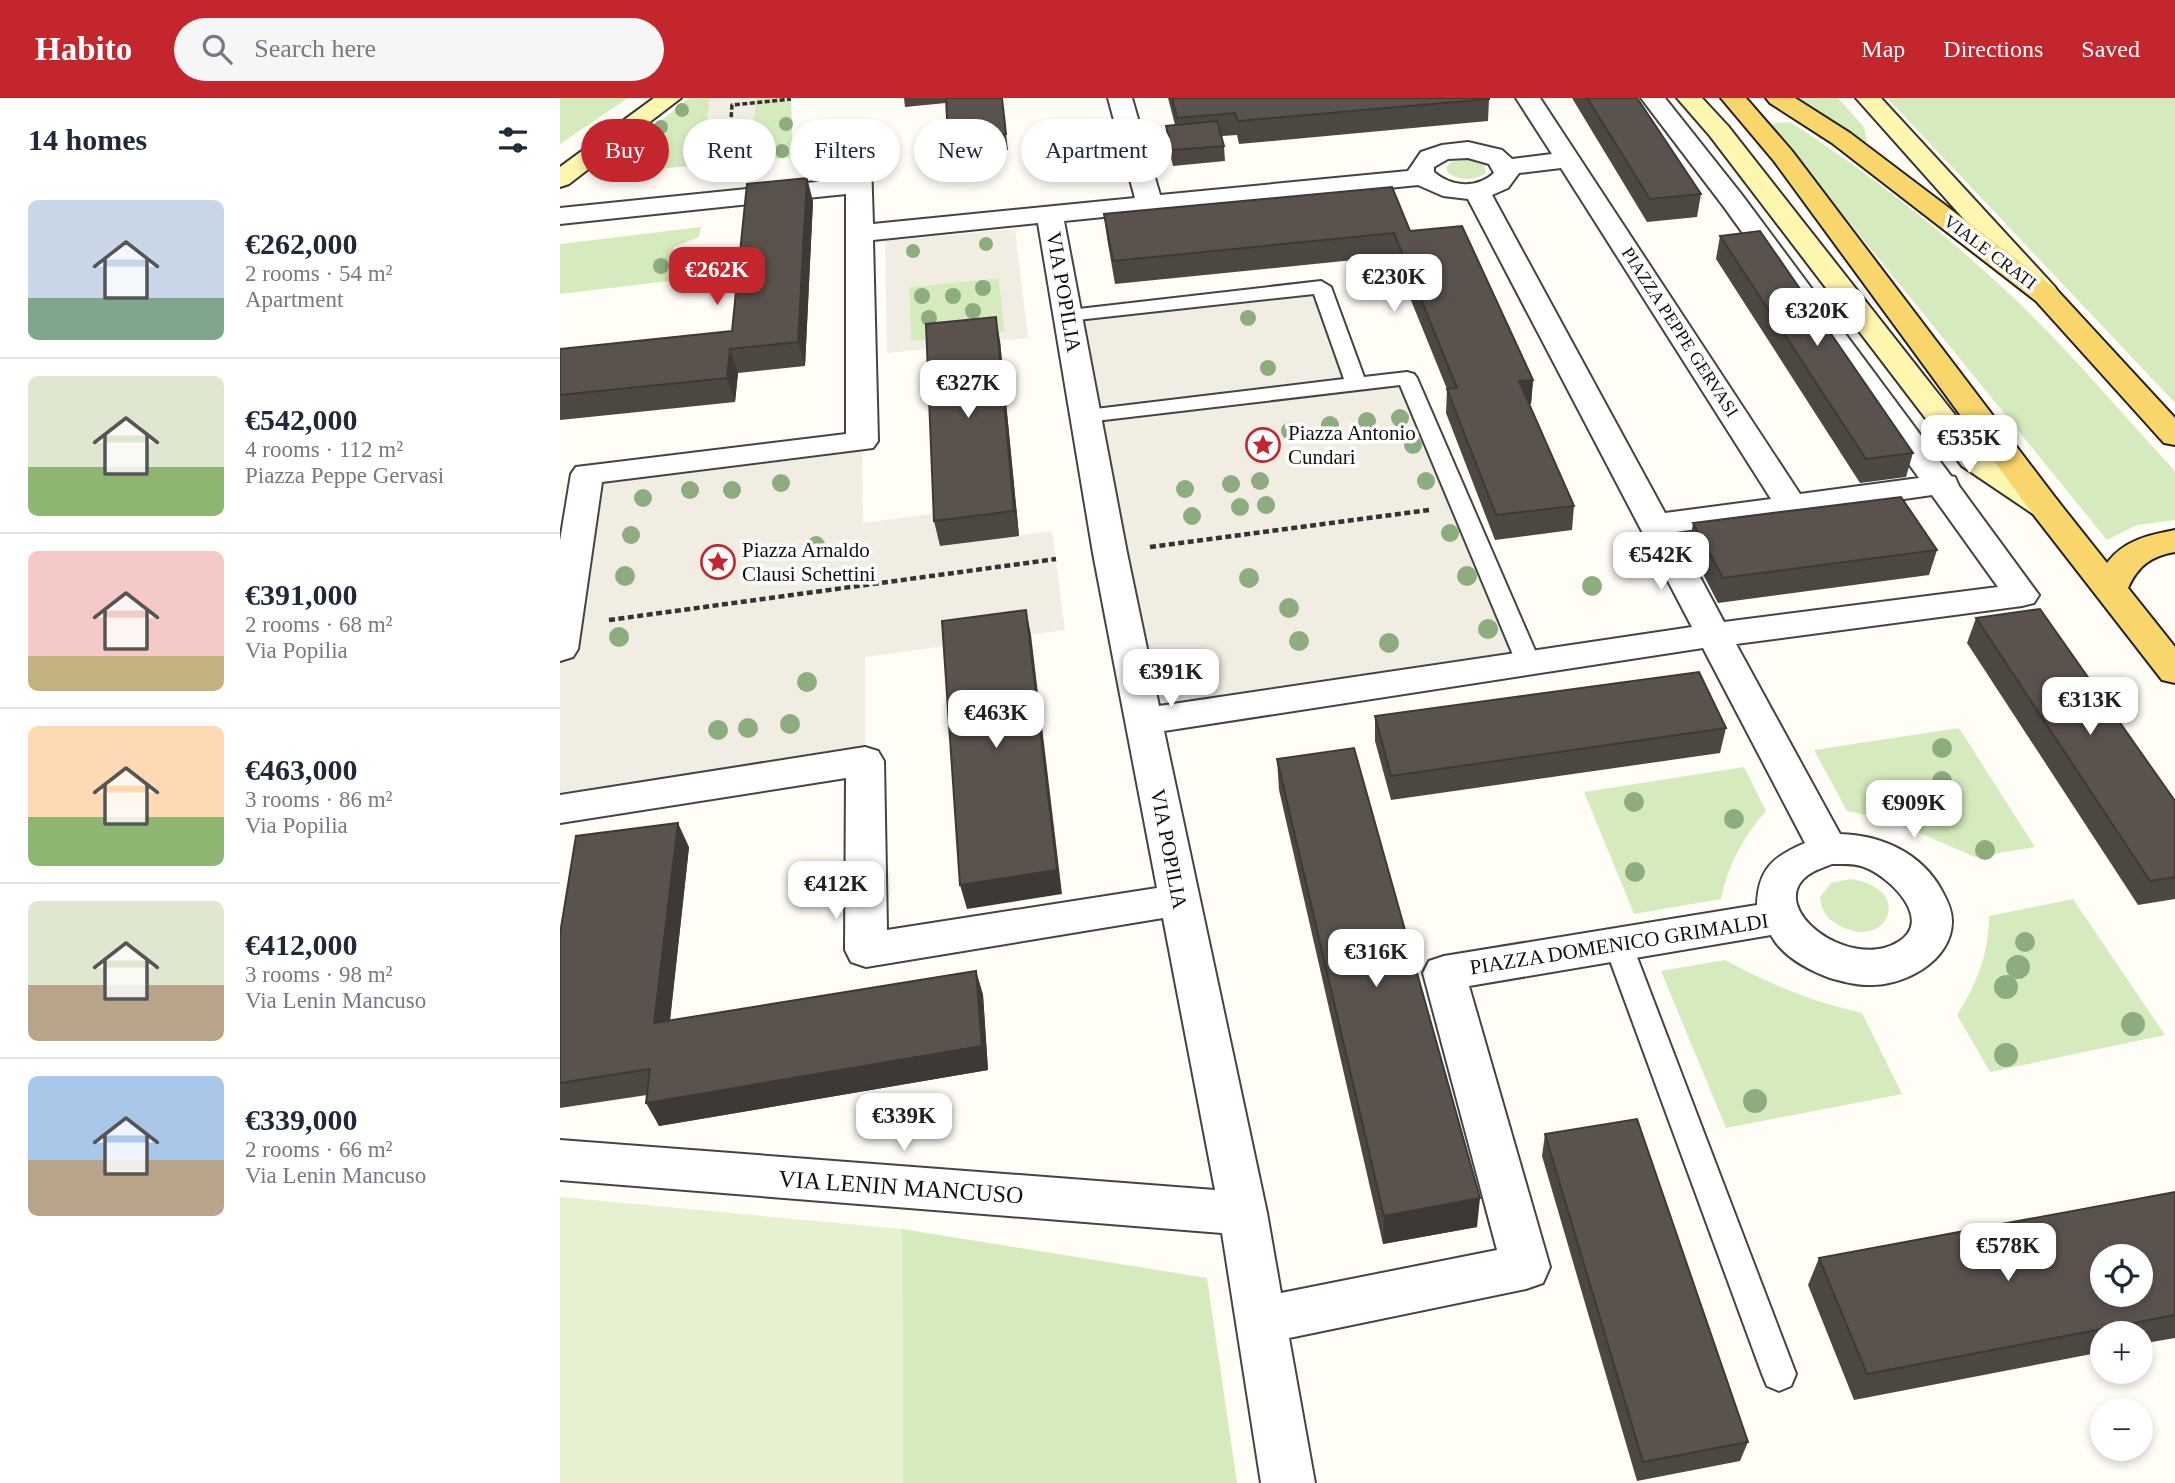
<!DOCTYPE html>
<html lang="en">
<head>
<meta charset="utf-8">
<style>
  :root { --surface:#fff; --page:#f6f6f7; --text:#1f2937; --muted:#747a83; --line:#e0e1e3; --accent:#c4262e }
  body { margin:0; font-family:"Times New Roman",serif; background:var(--page); color:var(--text); height:100vh; display:flex; flex-direction:column; font-size:26px; white-space:nowrap }
  * { box-sizing:border-box; margin:0 }
  p { font-size:23px; color:var(--muted) }
  .icon { flex:none; width:38px; height:38px; fill:none; stroke:currentColor; stroke-width:2; stroke-linecap:round; stroke-linejoin:round }
  .map { position:relative; flex:1; overflow:hidden }
  .details { display:flex; flex-direction:column; background:var(--surface); width:560px }
  .details>* { flex:none }
  .banner { position:absolute; left:21px; top:21px; width:665px; height:63px; display:flex; gap:14px }
  .tools { position:absolute; left:1530px; top:1146px; display:grid; gap:14px }
  .tools a { display:grid; place-items:center; width:63px; height:63px; border-radius:50%; background:var(--surface); box-shadow:0 4px 10px #0003; font-size:35px }
  .price { position:absolute; translate:-50% -60px; padding:0 16px; border-radius:14px; background:#fff; color:#222; font-size:23px; line-height:46px; filter:drop-shadow(0 2px 4px #0008) }
  .price::after { content:''; position:absolute; left:50%; top:42px; width:21px; height:16px; margin-left:-10px; background:inherit; clip-path:polygon(0 0,100% 0,50% 100%) }
  .price.current { background:var(--accent); color:#fff }
  ul { padding:0; list-style:none }
  li { display:flex; align-items:center; gap:21px; height:175px; padding:0 28px }
  li+li { border-top:2px solid var(--line) }
  li span { display:grid; place-items:center; flex:none; width:196px; height:140px; border-radius:10px; color:#555 }
  li>.icon { margin-inline-start:auto }
  span .icon { width:84px; height:84px; fill:#fffc; stroke-width:1 }
  li b { font-size:30px }
  h2 { display:flex; justify-content:space-between; align-items:center; height:84px; padding:0 28px; font-size:30px }
  .chip { padding:0 24px; border-radius:32px; background:var(--surface); box-shadow:0 4px 10px #0003; font-size:24px; line-height:63px }
  .chip.current { background:var(--accent); color:#fff }
  header { display:flex; align-items:center; gap:42px; box-sizing:border-box; height:98px; padding:0 35px; background:var(--accent); color:#fff }
  header strong { font-size:33px }
  nav { display:flex; gap:38px; margin-inline-start:auto; font-size:24px }
  .search { width:490px; height:63px; background:var(--page); display:flex; align-items:center; gap:18px; box-sizing:border-box; padding:0 24px; border-radius:38px; color:var(--muted); font-size:26px }
  main { display:flex; flex:1; min-height:0 }
  .map>svg:first-child { display:block }
  .green { fill:#d5ebbd }
  .pitch { fill:#e6f2cf }
  .plaza { fill:#f1ede2; fill-rule:evenodd }
  .lines { fill:none; stroke-linecap:round; stroke-linejoin:round }
  .lane-casing { stroke:#444; stroke-width:4 }
  .street-casing { stroke:#444; stroke-width:4 }
  .secondary-casing { stroke:#333; stroke-width:4 }
  .primary-casing { stroke:#222; stroke-width:4 }
  .path-far1 { stroke:#333; stroke-width:3.5; stroke-dasharray:5 2.5; stroke-linecap:butt }
  .path { stroke:#333; stroke-width:4.5; stroke-dasharray:6 3.5; stroke-linecap:butt }
  .lane { fill:#fff; fill-rule:evenodd }
  .street { fill:#fff; fill-rule:evenodd }
  .secondary { fill:#fff6b0; fill-rule:evenodd }
  .primary { fill:#f9d66b; fill-rule:evenodd }
  .tree { fill:#8dad7f }
  .wall { fill:#4d4742 }
  .shaded-wall { fill:#3f3936 }
  .building { fill:#5a524d; stroke:#3f3936; stroke-width:2; fill-rule:evenodd }
  .labels { text-anchor:middle; dominant-baseline:central; stroke-width:7; stroke-linejoin:round; paint-order:stroke }
  .far-street-label { font-size:18px; fill:#111; stroke:#fff }
  .street-label { font-size:21px; fill:#111; stroke:#fff }
  .poi-label { font-size:21px; fill:#111; stroke:#fff; text-anchor:start }
  .near-street-label { font-size:24px; fill:#111; stroke:#fff }
</style>
</head>
<body>
<header>
<strong>Habito</strong>
<div class="search"><svg class="icon" aria-label="search" viewBox="0 0 24 24"><circle cx="10" cy="10" r="6"/><path d="M15 15l6 6"/></svg>Search here</div>
<nav><a>Map</a><a>Directions</a><a>Saved</a></nav>
</header>
<main>
<section class="details">
<h2>14 homes<svg class="icon" aria-label="filters" viewBox="0 0 24 24"><path d="M4 7h16M4 17h16"/><circle cx="9" cy="7" r="2"/><circle cx="15" cy="17" r="2"/></svg></h2>
<ul>
<li><span style="background:linear-gradient(#c9d6e8 70%,#7fa58c 0)"><svg class="icon" aria-label="home" viewBox="0 0 24 24"><path d="M3 11l9-7 9 7M6 9v11h12V9"/></svg></span><div><b>€262,000</b><p>2 rooms · 54 m²</p><p>Apartment</p></div></li>
<li><span style="background:linear-gradient(#dfe7d0 65%,#8fb573 0)"><svg class="icon" aria-label="home" viewBox="0 0 24 24"><path d="M3 11l9-7 9 7M6 9v11h12V9"/></svg></span><div><b>€542,000</b><p>4 rooms · 112 m²</p><p>Piazza Peppe Gervasi</p></div></li>
<li><span style="background:linear-gradient(#f6c9c9 75%,#c2b280 0)"><svg class="icon" aria-label="home" viewBox="0 0 24 24"><path d="M3 11l9-7 9 7M6 9v11h12V9"/></svg></span><div><b>€391,000</b><p>2 rooms · 68 m²</p><p>Via Popilia</p></div></li>
<li><span style="background:linear-gradient(#ffd9b3 65%,#8fb573 0)"><svg class="icon" aria-label="home" viewBox="0 0 24 24"><path d="M3 11l9-7 9 7M6 9v11h12V9"/></svg></span><div><b>€463,000</b><p>3 rooms · 86 m²</p><p>Via Popilia</p></div></li>
<li><span style="background:linear-gradient(#dfe7d0 60%,#b9a48a 0)"><svg class="icon" aria-label="home" viewBox="0 0 24 24"><path d="M3 11l9-7 9 7M6 9v11h12V9"/></svg></span><div><b>€412,000</b><p>3 rooms · 98 m²</p><p>Via Lenin Mancuso</p></div></li>
<li><span style="background:linear-gradient(#a9c7e8 60%,#b9a48a 0)"><svg class="icon" aria-label="home" viewBox="0 0 24 24"><path d="M3 11l9-7 9 7M6 9v11h12V9"/></svg></span><div><b>€339,000</b><p>2 rooms · 66 m²</p><p>Via Lenin Mancuso</p></div></li>
</ul>
</section>
<div class="map">
<svg width="1615" height="1385" viewBox="0 0 1615 1385">
  <rect width="100%" height="100%" fill="#fffdf5"/>
  <!-- green -->
  <g class="green">
    <polygon points="0,0 68,0 0,46"/>
    <polygon points="129,0 150,0 147,27 163,25 162,65 34,77"/>
    <polygon points="195,0 231,0 233,59 174,64 176,24 194,22"/>
    <polygon points="1226,0 1278,0 1304,29 1307,44 1298,43"/>
    <polygon points="1327,0 1615,0 1615,305"/>
    <path d="M1230 24C1311 76 1389 138 1459 205 1514 258 1563 317 1615 373V422L1577 427 1547 442 1211 28 1215 25Z"/>
    <path d="M906 61 924 66 926 75C914 83 900 83 888 75L886 69 893 63Z"/>
    <polygon points="141,129 139,139 114,149 109,183 0,196 0,146"/>
    <polygon points="439,180 445,234 351,244 349,189"/>
    <polygon points="1399,630 1475,749 1415,759 1353,732 1320,720 1287,713 1254,652"/>
    <path d="M1184 669 1206 713C1183 739 1168 766 1161 801L1074 816 1024 694Z"/>
    <path d="M1291 781C1358 792 1325 856 1277 826 1266 820 1261 811 1260 799L1271 785Z"/>
    <path d="M1513 801 1605 937 1430 974 1397 917C1417 886 1429 855 1429 818Z"/>
    <path d="M1165 862C1209 886 1253 904 1302 915L1342 996 1166 1030 1101 873Z"/>
    <polygon points="342,1131 647,1180 677,1385 343,1385"/>
  </g>
  <!-- pitch -->
  <polygon class="pitch" points="0,1099 342,1131 343,1385 0,1385"/>
  <!-- plaza -->
  <g class="plaza">
    <polygon points="150,0 195,0 194,22 176,24 174,64 162,65 163,26 147,27"/>
    <path d="M455 131 468 240 327 255 325 143ZM439 180 445 234 351 243 349 189Z"/>
    <polygon points="761,189 796,286 847,280 968,564 584,623 508,217"/>
    <polygon points="302,343 303,425 378,415 380,448 492,433 505,532 305,559 305,663 0,711 0,551 27,376"/>
  </g>
  <g class="lines">
    <!-- lane casing -->
    <g class="lane-casing">
      <g id="lane">
        <polygon points="761,183 771,189 804,279 847,274 854,276 857,280 980,564 977,570 968,572 959,570 956,564 840,287 527,324 520,322 517,318 520,314 527,312 784,281 754,196 508,223 501,221 498,217 501,213"/>
        <polygon points="1058,835 1068,838 1072,846 1236,1276 1231,1288 1219,1293 1207,1288 1202,1276 1044,846 1048,838"/>
      </g>
    </g>
    <!-- street casing -->
    <g class="street-casing">
      <path id="street" d="M548 0H572L600 97 848 73 861 54 882 47 908 44 942 52 952 61 992 56 956 0H980L1240 396 1359 380 1164 109 1081 0H1105L1182 97 1391 378 1395 379 1399 388 1479 497 1474 505 1462 508 1176 546 1280 736C1321 737 1362 755 1382 793 1387 802 1392 812 1392 823 1392 864 1342 889 1307 887 1295 887 1281 883 1270 880 1248 872 1222 858 1211 837L909 888 990 1169 983 1185 966 1191 729 1240 755 1385H701L662 1135 0 1082V1042L655 1092 603 820 306 869 291 864 285 852 286 680 0 725V697L305 649 318 653 324 663 327 832 597 790 533 455 478 125 313 142 318 343 313 350 42 384 18 551 13 559 0 563V443L11 376 16 369 286 336V96L0 126V110L286 81V33L289 28 298 26 307 28 310 33 313 126 575 100ZM908 60 929 66 934 75C917 91 891 89 874 74V69L888 61ZM1001 70 1211 401 1105 415 932 97 948 90 959 75ZM858 87 883 98 908 101 1132 529 599 608 567 455 504 123ZM1372 397 1438 489 1164 524 1116 434ZM1143 550 1245 745C1214 758 1198 771 1197 807L884 858 869 863 863 875 937 1152 721 1195 707 1115 604 633ZM1272 766C1283 766 1295 765 1304 769 1329 778 1375 822 1338 844 1290 874 1204 810 1248 777 1255 772 1265 769 1272 766Z"/>
    </g>
    <!-- secondary casing -->
    <g class="secondary-casing">
      <g id="secondary">
        <polygon points="94,0 121,0 9,86 0,89 0,69"/>
        <polygon points="1117,0 1142,0 1168,28 1424,354 1497,402 1501,409 1497,416 1485,419 1473,416 1402,368 1150,38"/>
        <polygon points="1296,0 1321,0 1495,189 1499,195 1495,201 1485,203 1475,201"/>
      </g>
    </g>
    <!-- primary casing -->
    <g class="primary-casing">
      <g id="primary">
        <path d="M1161 0H1186L1232 53 1497 402 1547 465C1564 442 1589 437 1615 432V454C1591 458 1578 468 1568 490L1615 549V585L1602 582 1473 416 1214 63Z"/>
        <polygon points="1206,0 1235,0 1290,35 1496,191 1615,320 1615,347 1604,345 1476,203 1272,45 1210,5"/>
      </g>
    </g>
    <!-- path-far1 -->
    <polyline class="path-far1" points="168,64 172,7 231,1"/>
    <!-- path -->
    <g class="path">
      <polyline points="590,449 869,412"/>
      <polyline points="49,522 496,461"/>
    </g>
    <!-- lane -->
    <use href="#lane" class="lane"/>
    <!-- street -->
    <use href="#street" class="street"/>
    <!-- secondary -->
    <use href="#secondary" class="secondary"/>
    <!-- primary -->
    <use href="#primary" class="primary"/>
  </g>
  <!-- trees -->
  <g class="tree">
    <circle cx="122" cy="12" r="7"/>
    <circle cx="226" cy="26" r="7"/>
    <circle cx="101" cy="29" r="7"/>
    <circle cx="77" cy="48" r="7"/>
    <circle cx="222" cy="53" r="7"/>
    <circle cx="59" cy="64" r="7"/>
    <circle cx="426" cy="146" r="7"/>
    <circle cx="353" cy="153" r="7"/>
    <circle cx="101" cy="168" r="8"/>
    <circle cx="423" cy="190" r="8"/>
    <circle cx="362" cy="198" r="8"/>
    <circle cx="393" cy="198" r="8"/>
    <circle cx="413" cy="213" r="8"/>
    <circle cx="369" cy="220" r="8"/>
    <circle cx="688" cy="220" r="8"/>
    <circle cx="708" cy="270" r="8"/>
    <circle cx="840" cy="320" r="9"/>
    <circle cx="807" cy="323" r="9"/>
    <circle cx="770" cy="327" r="9"/>
    <circle cx="730" cy="333" r="9"/>
    <circle cx="853" cy="347" r="9"/>
    <circle cx="700" cy="383" r="9"/>
    <circle cx="866" cy="383" r="9"/>
    <circle cx="221" cy="385" r="9"/>
    <circle cx="671" cy="386" r="9"/>
    <circle cx="625" cy="391" r="9"/>
    <circle cx="130" cy="392" r="9"/>
    <circle cx="172" cy="392" r="9"/>
    <circle cx="83" cy="400" r="9"/>
    <circle cx="706" cy="407" r="9"/>
    <circle cx="680" cy="409" r="9"/>
    <circle cx="632" cy="418" r="9"/>
    <circle cx="890" cy="435" r="9"/>
    <circle cx="71" cy="437" r="9"/>
    <circle cx="256" cy="447" r="9"/>
    <circle cx="65" cy="478" r="10"/>
    <circle cx="907" cy="478" r="10"/>
    <circle cx="689" cy="480" r="10"/>
    <circle cx="1032" cy="488" r="10"/>
    <circle cx="729" cy="510" r="10"/>
    <circle cx="928" cy="531" r="10"/>
    <circle cx="59" cy="539" r="10"/>
    <circle cx="739" cy="543" r="10"/>
    <circle cx="829" cy="545" r="10"/>
    <circle cx="247" cy="584" r="10"/>
    <circle cx="230" cy="626" r="10"/>
    <circle cx="188" cy="630" r="10"/>
    <circle cx="158" cy="632" r="10"/>
    <circle cx="1382" cy="650" r="10"/>
    <circle cx="1382" cy="683" r="10"/>
    <circle cx="1074" cy="704" r="10"/>
    <circle cx="1371" cy="718" r="10"/>
    <circle cx="1174" cy="721" r="10"/>
    <circle cx="1425" cy="752" r="10"/>
    <circle cx="1075" cy="774" r="10"/>
    <circle cx="1465" cy="844" r="10"/>
    <circle cx="1458" cy="869" r="12"/>
    <circle cx="1446" cy="889" r="12"/>
    <circle cx="1573" cy="926" r="12"/>
    <circle cx="1446" cy="957" r="12"/>
    <circle cx="1195" cy="1003" r="12"/>
  </g>
  <!-- wall -->
  <g class="wall">
    <polygon points="344,0 442,0 448,52 391,57 388,41 386,5 345,9"/>
    <polygon points="608,0 929,0 929,1 928,23 679,46 677,37 662,38 664,48 665,63 613,68 607,43 606,28 615,27"/>
    <polygon points="1012,0 1077,0 1141,96 1137,119 1087,124"/>
    <polygon points="253,103 245,268 178,275 175,304 0,322 0,251 172,233"/>
    <polygon points="544,116 850,133 973,282 971,306 969,306 1014,408 1012,432 935,442 886,315 887,291 833,158 555,186 547,140"/>
    <polygon points="1160,138 1353,355 1346,379 1300,385 1156,161"/>
    <polygon points="440,243 459,438 380,448 374,423"/>
    <polygon points="1133,425 1377,452 1369,477 1158,505 1129,449"/>
    <polygon points="1416,520 1615,703 1615,801 1578,807 1407,545"/>
    <polygon points="815,618 1166,630 1160,655 831,702 815,643"/>
    <polygon points="717,661 917,1129 823,1146 719,692"/>
    <polygon points="129,749 110,923 416,873 423,897 428,972 99,1028 87,997 0,1010 0,836"/>
    <polygon points="985,1036 1188,1344 1180,1363 1077,1383 982,1058"/>
    <polygon points="1615,1094 1615,1240 1580,1246 1580,1236 1542,1236 1542,1254 1294,1302 1248,1187 1259,1160"/>
  </g>
  <!-- shaded-wall -->
  <g class="shaded-wall">
    <polygon points="247,80 253,103 245,268 238,244"/>
    <polygon points="436,219 440,243 459,438 454,413"/>
    <polygon points="170,251 178,275 175,304 167,280"/>
    <polygon points="973,282 971,306 957,308 959,283"/>
    <polygon points="466,512 471,537 502,796 407,811 400,787"/>
    <polygon points="118,725 129,749 107,949 94,925"/>
    <polygon points="416,873 423,897 428,972 99,1028 86,1005"/>
    <polygon points="920,1100 917,1129 823,1146 824,1118"/>
  </g>
  <!-- building -->
  <g class="building">
    <polygon points="386,0 442,0 446,36 388,41"/>
    <polygon points="612,0 929,0 929,1 678,23 675,15 617,20"/>
    <polygon points="1027,0 1077,0 1141,96 1090,101"/>
    <polygon points="657,23 664,48 612,52 606,28"/>
    <polygon points="247,80 238,244 170,251 167,280 0,297 0,251 172,233 187,86"/>
    <polygon points="832,89 850,133 902,128 973,282 959,283 1014,408 936,417 887,291 897,290 834,135 553,163 544,116"/>
    <polygon points="1200,133 1353,355 1306,361 1160,138"/>
    <polygon points="436,219 454,413 374,423 366,226"/>
    <polygon points="1341,399 1377,452 1163,480 1133,425"/>
    <polygon points="1480,511 1615,703 1615,779 1590,783 1416,520"/>
    <polygon points="466,512 497,772 400,787 382,523"/>
    <polygon points="1139,574 1166,630 831,678 815,618"/>
    <polygon points="794,650 920,1100 824,1118 717,661"/>
    <polygon points="118,725 94,925 416,873 422,948 86,1005 90,971 0,985 0,836 16,738"/>
    <polygon points="1077,1021 1188,1344 1083,1364 985,1036"/>
    <path d="M1615 1094V1217L1307 1276 1259 1160ZM1542 1158H1580V1197H1542Z"/>
  </g>
  <!-- icons -->
  <defs>
    <g id="sight-ring" transform="scale(1.75)"><circle r="9.5" fill="#fff" stroke="#c4262e" stroke-width="1.5"/><path d="M0-6L1.8-2.2L6-1.7L2.9 1.2L3.7 5.4L0 3.3L-3.7 5.4L-2.9 1.2L-6-1.7L-1.8-2.2Z" fill="#c4262e"/></g>
  </defs>
  <g fill-rule="evenodd">
    <use href="#sight-ring" x="703" y="347"/>
    <use href="#sight-ring" x="158" y="464"/>
  </g>
  <g class="labels">
    <!-- far-street labels -->
    <g class="far-street-label">
      <text transform="translate(1430 154) rotate(37)">VIALE CRATI</text>
      <text transform="translate(1120 234) rotate(57)">PIAZZA PEPPE GERVASI</text>
    </g>
    <!-- street labels -->
    <g class="street-label">
      <text transform="translate(504 194) rotate(80)">VIA POPILIA</text>
      <text transform="translate(609 751) rotate(79)">VIA POPILIA</text>
      <text transform="translate(1059 846) rotate(-9)">PIAZZA DOMENICO GRIMALDI</text>
    </g>
    <!-- poi labels -->
    <g class="poi-label">
      <text x="728" y="335">Piazza Antonio<tspan x="728" dy="24">Cundari</tspan></text>
      <text x="182" y="452">Piazza Arnaldo<tspan x="182" dy="24">Clausi Schettini</tspan></text>
    </g>
    <!-- near-street labels -->
    <g class="near-street-label">
      <text transform="translate(341 1089) rotate(4)">VIA LENIN MANCUSO</text>
    </g>
  </g>
</svg>
<div class="tools">
<a><svg class="icon" aria-label="locate" viewBox="0 0 24 24"><circle cx="12" cy="12" r="6"/><path d="M12 2v4M12 18v4M2 12h4M18 12h4"/></svg></a>
<a>+</a>
<a>−</a>
</div>
<b class="price current" style="left:157px;top:209px">€262K</b>
<b class="price" style="left:834px;top:216px">€230K</b>
<b class="price" style="left:1257px;top:250px">€320K</b>
<b class="price" style="left:408px;top:322px">€327K</b>
<b class="price" style="left:1409px;top:377px">€535K</b>
<b class="price" style="left:1101px;top:494px">€542K</b>
<b class="price" style="left:611px;top:611px">€391K</b>
<b class="price" style="left:1530px;top:639px">€313K</b>
<b class="price" style="left:436px;top:652px">€463K</b>
<b class="price" style="left:1354px;top:742px">€909K</b>
<b class="price" style="left:276px;top:823px">€412K</b>
<b class="price" style="left:816px;top:891px">€316K</b>
<b class="price" style="left:344px;top:1055px">€339K</b>
<b class="price" style="left:1448px;top:1185px">€578K</b>
<div class="banner">
<a class="chip current">Buy</a>
<a class="chip">Rent</a>
<a class="chip">Filters</a>
<a class="chip">New</a>
<a class="chip">Apartment</a>
</div>
</div>
</main>
</body>
</html>
